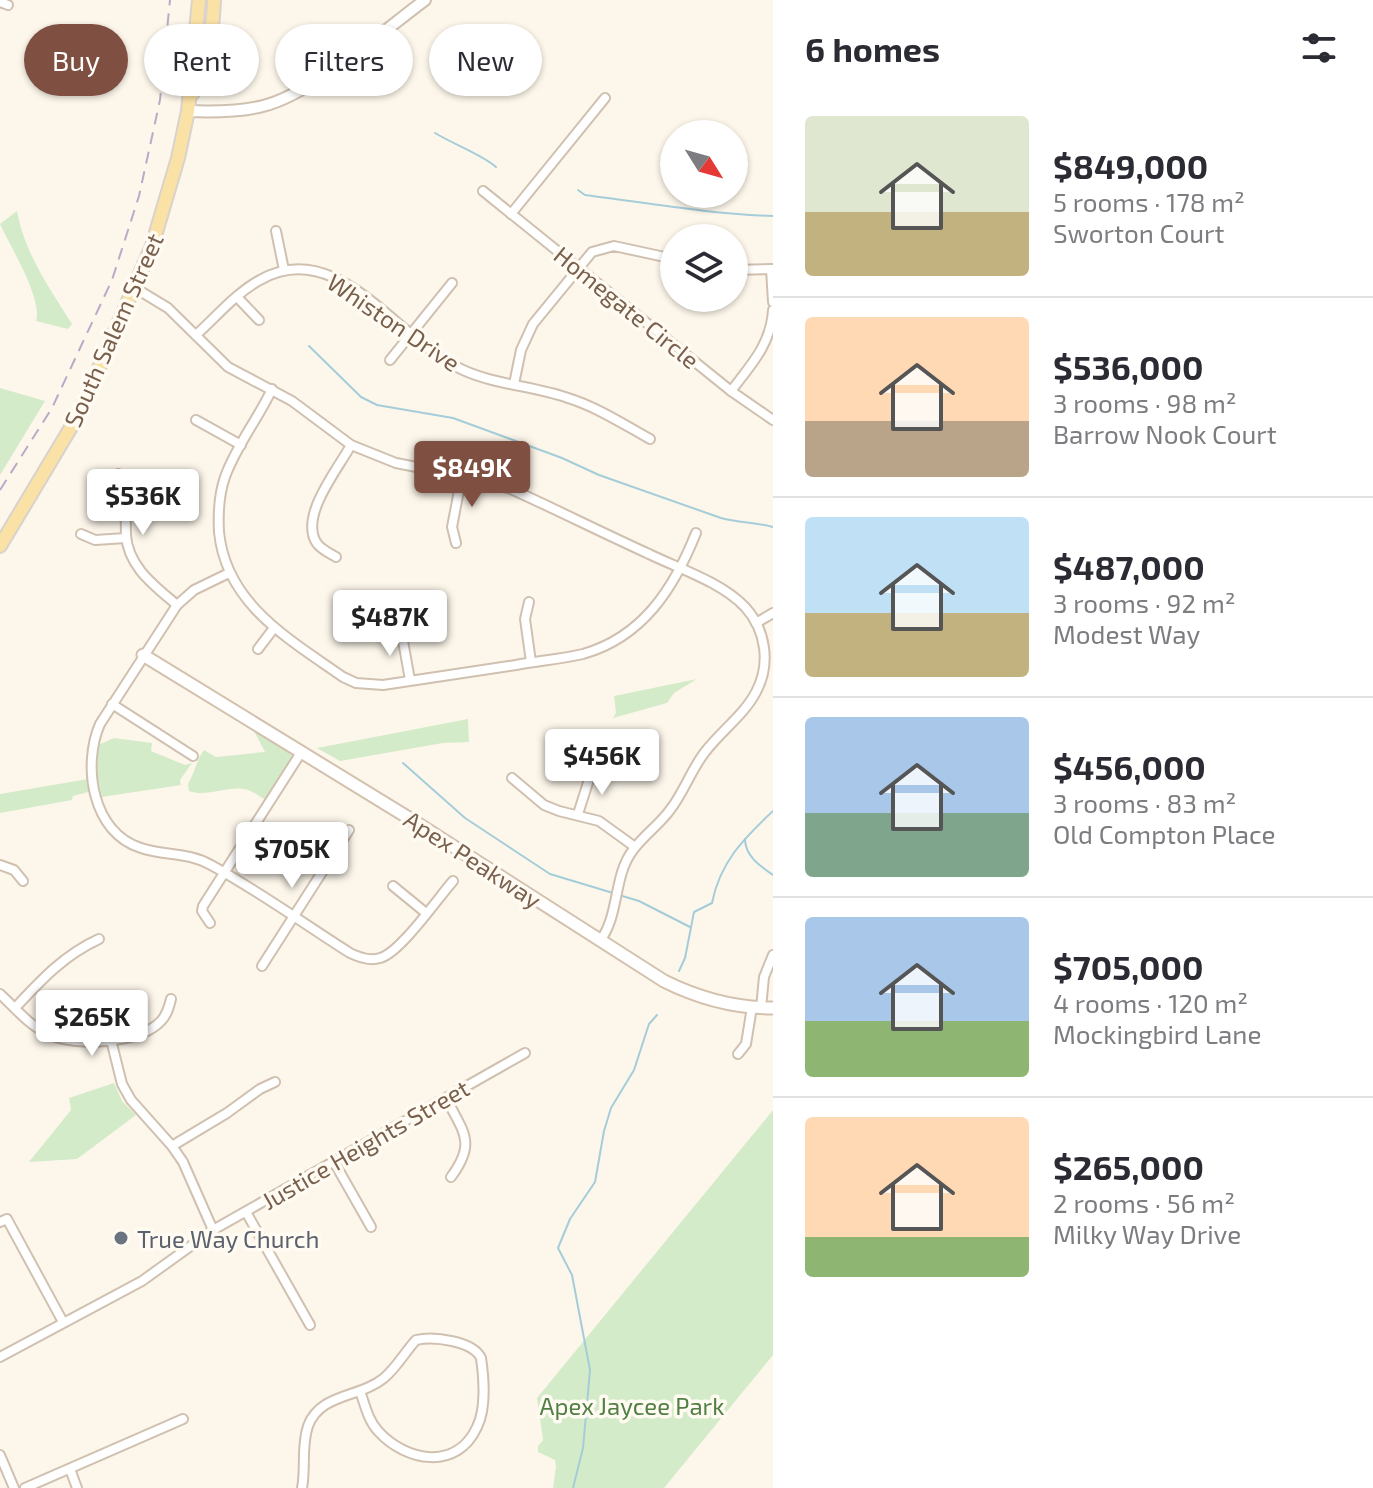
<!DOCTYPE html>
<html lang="en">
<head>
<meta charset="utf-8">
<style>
  :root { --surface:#fff; --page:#f2f2f3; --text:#2b2b33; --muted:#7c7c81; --line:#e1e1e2; --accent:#7f5041 }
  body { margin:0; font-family:"Exo 2",sans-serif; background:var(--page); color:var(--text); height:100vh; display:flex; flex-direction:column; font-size:30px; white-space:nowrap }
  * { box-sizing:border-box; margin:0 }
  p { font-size:26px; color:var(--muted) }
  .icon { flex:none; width:44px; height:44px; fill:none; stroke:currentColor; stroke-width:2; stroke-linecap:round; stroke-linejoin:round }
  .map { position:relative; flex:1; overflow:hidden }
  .sheet { display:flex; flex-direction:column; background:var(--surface); width:600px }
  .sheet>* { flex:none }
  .banner { position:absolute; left:24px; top:24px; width:628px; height:72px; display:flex; gap:16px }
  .needle { width:52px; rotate:127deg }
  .fabs { position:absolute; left:660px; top:120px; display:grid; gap:16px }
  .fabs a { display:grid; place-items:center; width:88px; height:88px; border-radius:50%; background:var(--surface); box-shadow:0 2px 6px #0004; font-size:40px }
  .price { position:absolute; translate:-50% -68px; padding:0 18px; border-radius:8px; background:#fff; color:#222; font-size:26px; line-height:52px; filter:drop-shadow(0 2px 4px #0008) }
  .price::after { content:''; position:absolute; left:50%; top:48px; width:24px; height:18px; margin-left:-12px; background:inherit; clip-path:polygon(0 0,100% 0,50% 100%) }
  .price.selected { background:var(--accent); color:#fff }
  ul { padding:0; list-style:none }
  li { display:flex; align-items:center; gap:24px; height:200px; padding:0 32px }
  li+li { border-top:2px solid var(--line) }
  li span { display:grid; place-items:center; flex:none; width:224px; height:160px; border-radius:8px; color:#555 }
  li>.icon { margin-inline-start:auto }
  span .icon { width:96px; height:96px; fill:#fffc; stroke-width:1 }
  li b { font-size:34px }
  h2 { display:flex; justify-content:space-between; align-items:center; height:96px; padding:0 32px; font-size:34px }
  .tag { padding:0 28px; border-radius:36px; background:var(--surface); box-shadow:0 2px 6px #0004; font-size:28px; line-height:72px }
  .tag.selected { background:var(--accent); color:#fff }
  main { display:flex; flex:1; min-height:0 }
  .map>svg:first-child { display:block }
  .green { fill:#d4ebc9 }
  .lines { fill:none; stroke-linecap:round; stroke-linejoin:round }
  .stream { stroke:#a5cdd9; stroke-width:2 }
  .minor-casing { stroke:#d0c0b0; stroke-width:12 }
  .tertiary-casing { stroke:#d0c0b0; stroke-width:14 }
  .secondary-casing { stroke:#d3c1ae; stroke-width:15 }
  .primary-casing { stroke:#d9d2cd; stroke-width:16 }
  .minor { stroke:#fff; stroke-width:8 }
  .tertiary { stroke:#fff; stroke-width:10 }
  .secondary { stroke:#fff; stroke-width:11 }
  .primary { stroke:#fae1a5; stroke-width:12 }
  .rail { stroke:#bca8c8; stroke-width:2; stroke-dasharray:12 8; stroke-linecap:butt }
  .worship-dot { fill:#6b7280; stroke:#fffbf2; stroke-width:3 }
  .labels { text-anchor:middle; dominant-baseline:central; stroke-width:7; stroke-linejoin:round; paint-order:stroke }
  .street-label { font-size:24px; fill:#79604d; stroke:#fffbf2 }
  .worship-label { font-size:24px; fill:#5b616d; stroke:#fffbf2; text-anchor:start }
  .park-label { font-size:24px; fill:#517f44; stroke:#fffbf2 }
</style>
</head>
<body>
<main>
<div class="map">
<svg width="773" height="1488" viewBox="0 0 773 1488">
  <rect width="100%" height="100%" fill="#fdf7eb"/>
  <!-- green -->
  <g class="green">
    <path d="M17 211C25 254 49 287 72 324L68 329 36 321C43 299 10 246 0 224Z"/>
    <polygon points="0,388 45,401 0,475"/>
    <polygon points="697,679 674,693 667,703 613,718 616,713 614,696"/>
    <polygon points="468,719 469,742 443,743 340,761 317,748"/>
    <path d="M254 731 284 748 292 756 290 763 266 800C260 797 254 792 248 790 229 784 209 798 189 791L188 784C195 772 196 761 204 750L216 757 265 752Z"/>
    <polygon points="114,738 152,743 151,751 185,765 192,763 180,780 181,785 102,797 97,775 98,745"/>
    <polygon points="88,779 92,791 73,796 72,800 0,813 0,794"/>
    <polygon points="114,1083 122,1101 136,1115 77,1159 29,1162 71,1110 69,1098"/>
    <polygon points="773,1110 773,1355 664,1488 553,1488 556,1467 555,1460 538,1452 538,1446 543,1440 537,1398"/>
  </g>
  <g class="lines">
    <!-- stream -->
    <g class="stream">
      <path d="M435 133C453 144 483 155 496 167"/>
      <path d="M578 190 585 195C648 203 709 214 773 216"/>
      <path d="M309 346 361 397 377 405 453 418 562 458 599 475 721 518C739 523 756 522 773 527"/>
      <polyline points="403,763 465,818 550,874 613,893"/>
      <path d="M745 839C745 856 760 866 773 875"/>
      <polyline points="619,895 639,901 690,927"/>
      <path d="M679 971 685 958 694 912 712 903C720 862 744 838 773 811"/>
      <polyline points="573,1488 583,1448 590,1370 572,1275 558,1248 570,1219 595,1182 604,1131 611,1108 634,1070 649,1024 657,1015"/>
    </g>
    <!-- minor casing -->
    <g class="minor-casing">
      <g id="minor">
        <polyline points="0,2 8,5"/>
        <polyline points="483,191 731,391 773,420"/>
        <polyline points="511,214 605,98"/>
        <polyline points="276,231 284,270"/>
        <polyline points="771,269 773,302"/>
        <polyline points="734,270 773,269"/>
        <path d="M135 288 168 308 228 367 292 401 351 445 396 463 483 480 511 489C557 510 603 533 649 554 680 569 721 582 745 607 766 630 771 664 756 692 744 715 721 731 705 752 691 770 684 792 670 810 660 824 644 835 633 850 613 876 620 914 600 941"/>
        <polyline points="237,297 259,320"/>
        <path d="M196 335C216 317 236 293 260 280 338 235 399 342 463 370 496 385 534 386 568 398 597 407 623 424 650 439"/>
        <polyline points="390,360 452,283"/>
        <polyline points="514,384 521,350 533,324 592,252 614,246 674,259"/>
        <path d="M272 389C258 419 236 446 225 477 219 494 218 513 219 532 226 604 289 639 343 677L356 683 383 685C427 678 472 672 516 665 538 661 561 659 583 654 643 637 674 588 696 533"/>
        <path d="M731 391C751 365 771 344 773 310"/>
        <polyline points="196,420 241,445"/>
        <path d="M118 474C129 495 125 512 126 535 128 567 155 586 177 605"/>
        <polyline points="81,534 95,540 126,538"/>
        <polyline points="456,543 452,527 462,475"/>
        <path d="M336 557C329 553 320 549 316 542 300 515 338 469 351 445"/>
        <path d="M229 573 194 590 177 605 100 724C82 765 92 833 141 848 165 856 188 852 211 865 259 891 304 924 350 953 360 958 370 961 380 958 400 953 438 898 453 881"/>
        <polyline points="529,602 525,619 531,662"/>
        <polyline points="756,623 773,613"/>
        <polyline points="401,630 410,680"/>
        <polyline points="258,649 274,628"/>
        <polyline points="112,704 193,756"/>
        <polyline points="512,778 544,805 559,811 599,821 635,847"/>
        <polyline points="578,814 592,770"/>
        <polyline points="0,865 14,870 23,881"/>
        <polyline points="393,886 426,913"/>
        <polyline points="210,923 202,911 203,906 302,751"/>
        <polyline points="262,966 349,830"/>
        <path d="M0 994C15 1008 30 1026 48 1034 75 1047 140 1044 161 1021 167 1015 169 1007 171 999"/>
        <path d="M15 1008C41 980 64 955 99 939"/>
        <polyline points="761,1008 764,977 773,955"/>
        <polyline points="111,1040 122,1084 131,1100 172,1146 183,1162 213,1230"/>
        <polyline points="738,1054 746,1044 752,1007"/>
        <path d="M446 1098C463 1132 477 1142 451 1177"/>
        <polyline points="172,1146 227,1113 260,1089 275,1082"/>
        <polyline points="334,1162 371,1227"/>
        <polyline points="246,1212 310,1325"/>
        <polyline points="0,1222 7,1219 63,1322"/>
        <polyline points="0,1357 142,1281 213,1230 525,1053"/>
        <polyline points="0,1455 14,1488"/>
        <polyline points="70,1469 77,1488"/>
        <polyline points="25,1488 183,1419"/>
        <path d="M302 1488C306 1468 301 1446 308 1426 320 1393 360 1398 384 1378 397 1367 405 1352 416 1340 434 1336 473 1341 481 1358 484 1378 486 1409 477 1427 457 1471 406 1462 378 1431 368 1420 365 1405 360 1391"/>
      </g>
    </g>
    <!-- tertiary casing -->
    <g class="tertiary-casing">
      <path id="tertiary" d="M188 111C213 112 239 112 263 106 312 94 383 31 425 0"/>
    </g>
    <!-- secondary casing -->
    <g class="secondary-casing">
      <path id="secondary" d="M143 655 412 820 664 981C698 998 734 1008 773 1008"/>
    </g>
    <!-- primary casing -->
    <g class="primary-casing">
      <g id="primary">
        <path d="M193 93C207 64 213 32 214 0"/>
        <polyline points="0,546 79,414 152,246 178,158 188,111 199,0"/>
      </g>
    </g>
    <!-- minor -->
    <use href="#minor" class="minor"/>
    <!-- tertiary -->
    <use href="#tertiary" class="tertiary"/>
    <!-- secondary -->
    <use href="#secondary" class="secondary"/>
    <!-- primary -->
    <use href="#primary" class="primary"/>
    <!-- rail -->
    <polyline class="rail" points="0,490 52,408 112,280 139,196 160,100 170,0"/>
  </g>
  <!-- markers -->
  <circle class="worship-dot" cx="121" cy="1238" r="8"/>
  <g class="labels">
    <!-- street labels -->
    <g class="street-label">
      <text transform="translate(627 307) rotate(39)">Homegate Circle</text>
      <text transform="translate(394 322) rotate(34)">Whiston Drive</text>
      <text transform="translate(113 330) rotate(-66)">South Salem Street</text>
      <text transform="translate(473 859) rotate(33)">Apex Peakway</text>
      <text transform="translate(365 1144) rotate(-30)">Justice Heights Street</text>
    </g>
    <!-- worship labels -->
    <g class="worship-label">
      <text x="137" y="1238">True Way Church</text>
    </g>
    <!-- park labels -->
    <g class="park-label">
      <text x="632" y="1405">Apex Jaycee Park</text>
    </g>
  </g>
</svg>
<div class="fabs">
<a><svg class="needle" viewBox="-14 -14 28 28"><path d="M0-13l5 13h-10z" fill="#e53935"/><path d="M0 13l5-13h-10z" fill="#7c7c81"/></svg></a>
<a><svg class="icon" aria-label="layers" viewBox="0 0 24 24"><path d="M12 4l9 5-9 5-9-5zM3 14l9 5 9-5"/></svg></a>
</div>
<b class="price selected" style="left:472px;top:509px">$849K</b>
<b class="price" style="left:143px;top:537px">$536K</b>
<b class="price" style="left:390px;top:658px">$487K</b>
<b class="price" style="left:602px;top:797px">$456K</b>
<b class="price" style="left:292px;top:890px">$705K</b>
<b class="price" style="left:92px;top:1058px">$265K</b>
<div class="banner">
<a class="tag selected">Buy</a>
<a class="tag">Rent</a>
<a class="tag">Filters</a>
<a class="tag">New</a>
</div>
</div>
<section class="sheet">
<h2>6 homes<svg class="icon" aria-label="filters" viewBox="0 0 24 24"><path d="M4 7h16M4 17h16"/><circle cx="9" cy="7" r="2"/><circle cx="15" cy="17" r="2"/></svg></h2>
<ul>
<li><span style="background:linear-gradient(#dfe7d0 60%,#c2b280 0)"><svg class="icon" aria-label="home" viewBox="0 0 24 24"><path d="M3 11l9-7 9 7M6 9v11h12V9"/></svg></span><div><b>$849,000</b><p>5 rooms · 178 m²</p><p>Sworton Court</p></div></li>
<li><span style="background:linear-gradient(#ffd9b3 65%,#b9a48a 0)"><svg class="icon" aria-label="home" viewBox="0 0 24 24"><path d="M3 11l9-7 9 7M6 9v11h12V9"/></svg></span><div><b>$536,000</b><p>3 rooms · 98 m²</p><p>Barrow Nook Court</p></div></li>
<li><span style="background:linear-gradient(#bfe0f5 60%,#c2b280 0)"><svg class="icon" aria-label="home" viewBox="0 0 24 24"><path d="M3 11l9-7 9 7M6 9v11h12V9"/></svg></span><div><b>$487,000</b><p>3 rooms · 92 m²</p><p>Modest Way</p></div></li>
<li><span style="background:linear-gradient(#a9c7e8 60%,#7fa58c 0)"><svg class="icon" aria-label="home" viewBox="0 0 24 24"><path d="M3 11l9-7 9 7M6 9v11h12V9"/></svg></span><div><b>$456,000</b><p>3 rooms · 83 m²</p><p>Old Compton Place</p></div></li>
<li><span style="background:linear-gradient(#a9c7e8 65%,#8fb573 0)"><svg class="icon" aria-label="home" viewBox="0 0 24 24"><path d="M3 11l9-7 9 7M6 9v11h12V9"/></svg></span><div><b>$705,000</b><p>4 rooms · 120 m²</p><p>Mockingbird Lane</p></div></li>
<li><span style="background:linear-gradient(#ffd9b3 75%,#8fb573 0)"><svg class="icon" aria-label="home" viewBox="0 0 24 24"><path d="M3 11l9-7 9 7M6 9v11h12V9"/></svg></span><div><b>$265,000</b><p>2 rooms · 56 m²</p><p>Milky Way Drive</p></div></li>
</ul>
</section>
</main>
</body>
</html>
